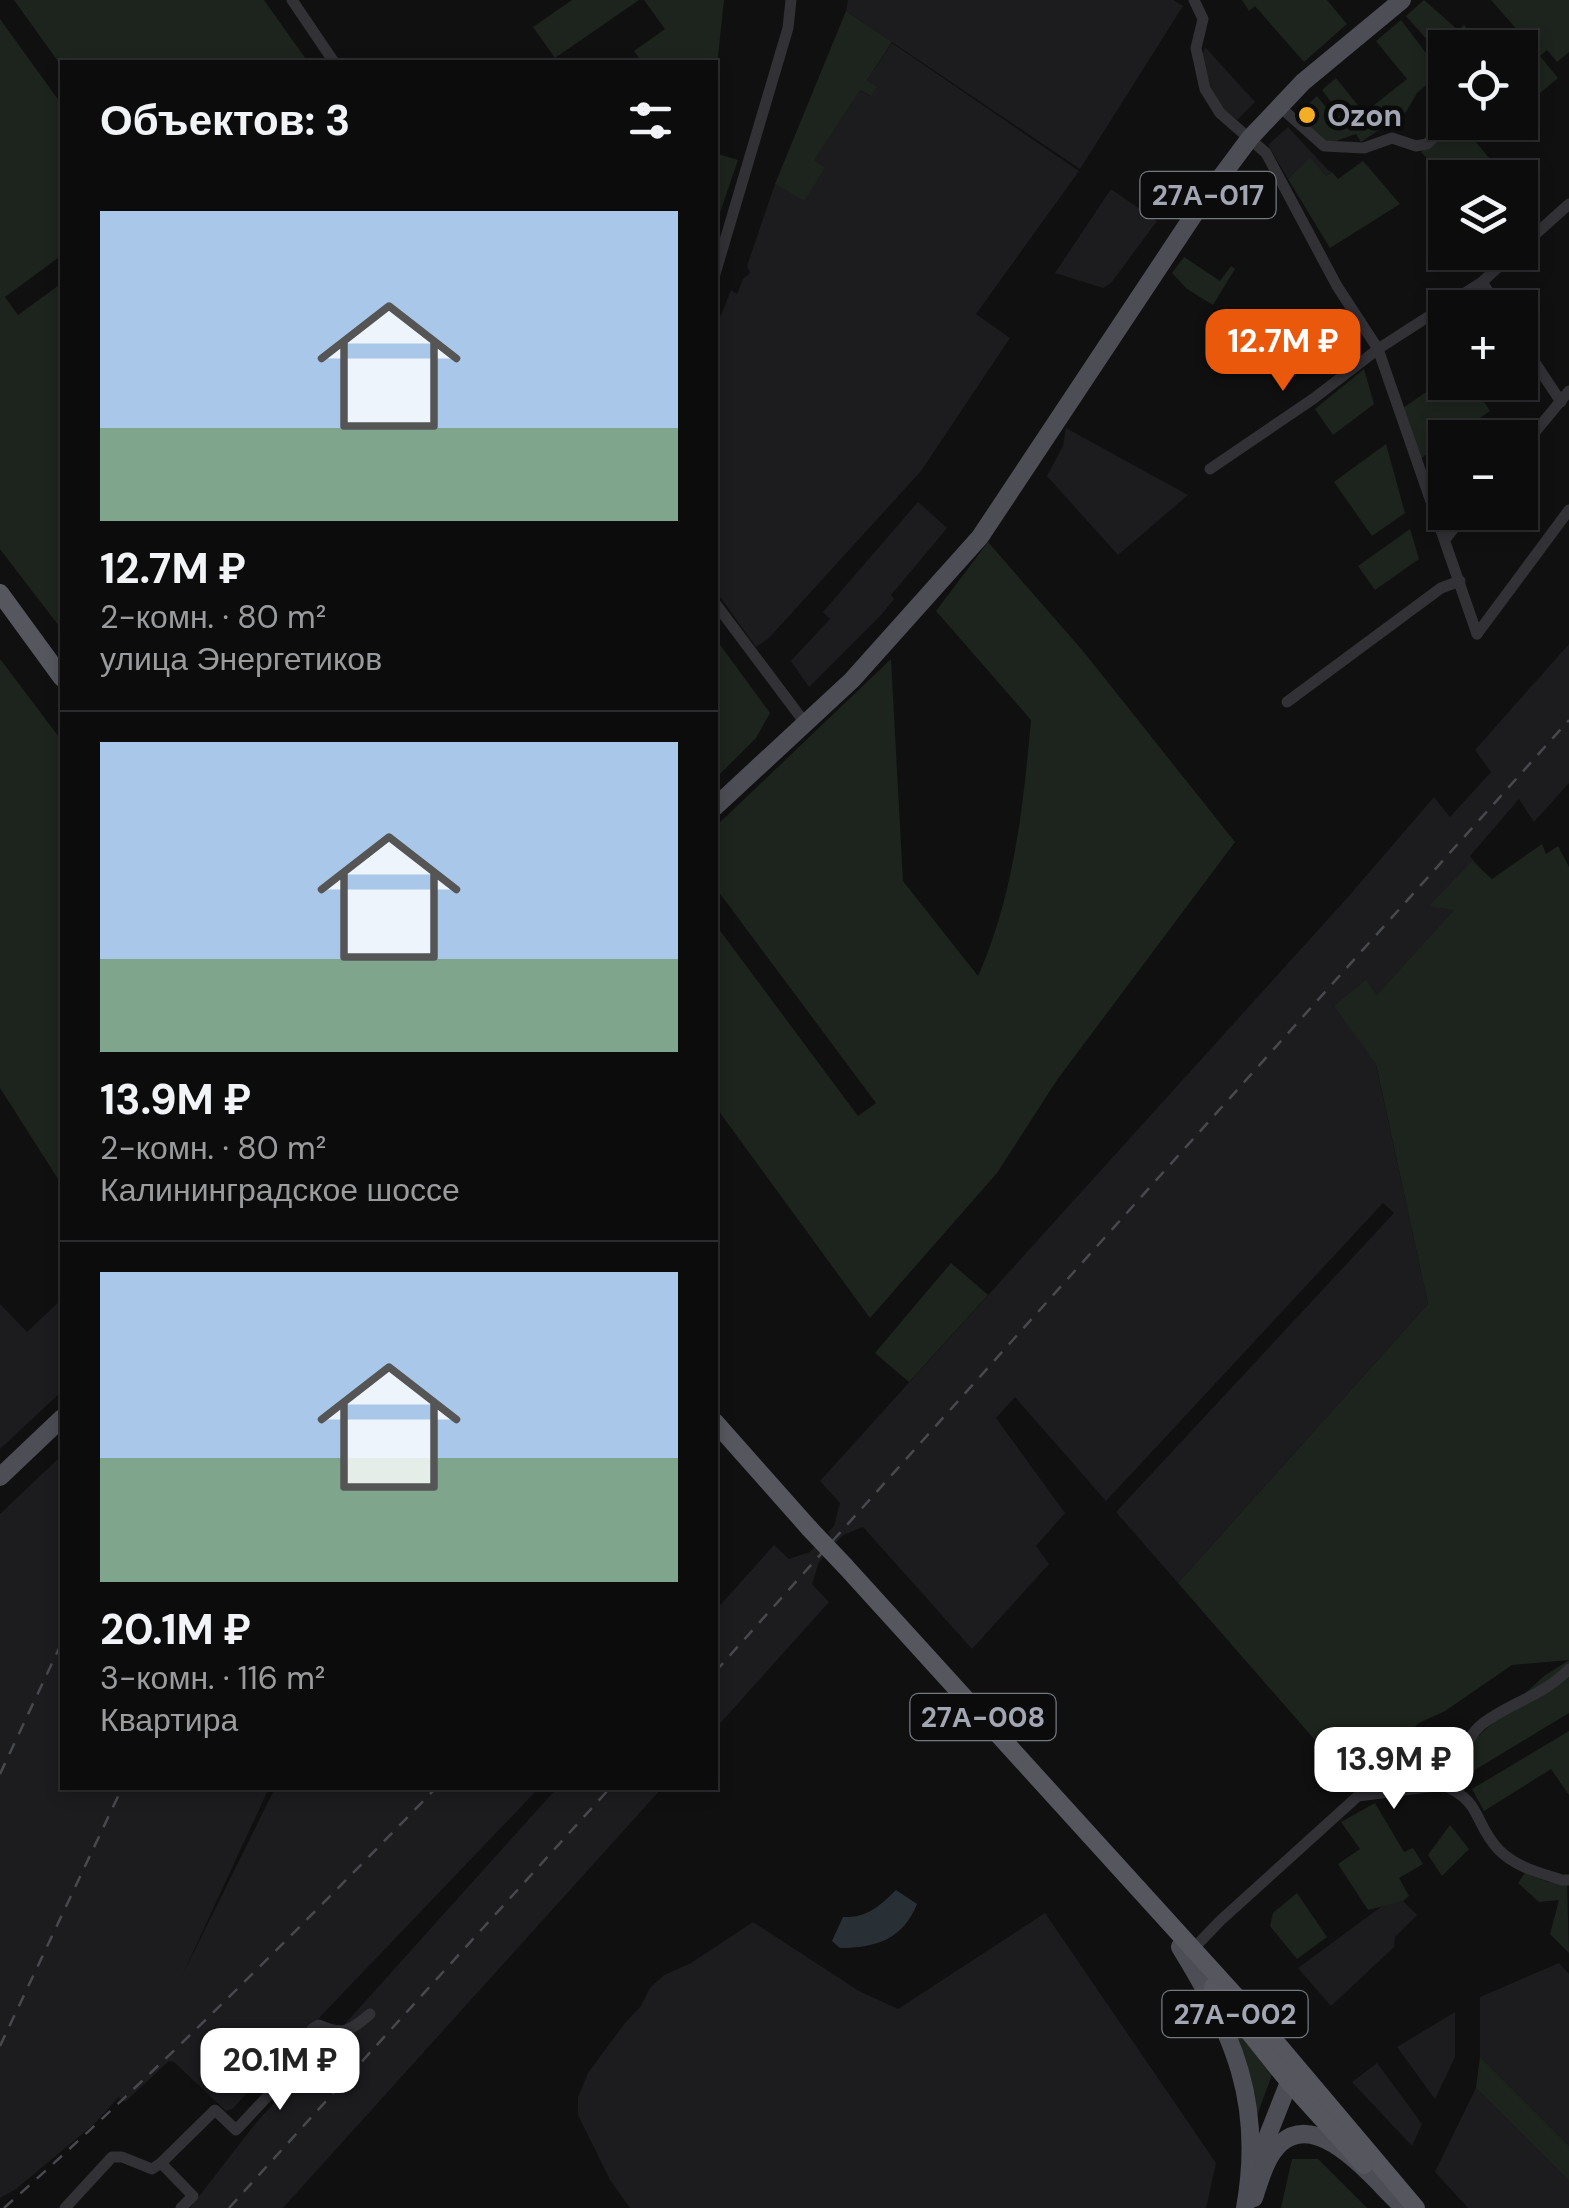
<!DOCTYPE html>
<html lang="ru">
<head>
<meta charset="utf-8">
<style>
  :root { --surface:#0c0c0d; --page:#151516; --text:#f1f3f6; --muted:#9a9b9d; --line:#2c2c2e; --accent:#ea580c }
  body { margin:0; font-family:"DM Sans",sans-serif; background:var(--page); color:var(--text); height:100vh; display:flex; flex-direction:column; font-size:38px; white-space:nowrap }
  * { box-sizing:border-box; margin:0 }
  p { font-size:32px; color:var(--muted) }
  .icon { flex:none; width:55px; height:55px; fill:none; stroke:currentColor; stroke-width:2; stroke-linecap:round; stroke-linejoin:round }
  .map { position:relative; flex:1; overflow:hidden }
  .side { position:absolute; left:60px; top:60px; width:658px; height:1730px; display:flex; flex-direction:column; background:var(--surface); border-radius:0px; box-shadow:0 5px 15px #0003,0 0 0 2px var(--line) }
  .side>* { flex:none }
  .controls { position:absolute; left:1428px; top:30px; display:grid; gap:20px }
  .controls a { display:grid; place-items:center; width:110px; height:110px; border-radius:0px; background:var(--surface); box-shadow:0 5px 15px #0003,0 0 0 2px var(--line); font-size:50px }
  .price { position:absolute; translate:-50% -85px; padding:0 22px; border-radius:20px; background:#fff; color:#222; font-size:32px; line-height:65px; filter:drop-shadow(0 2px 5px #0008) }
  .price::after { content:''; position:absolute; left:50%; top:60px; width:30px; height:22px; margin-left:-15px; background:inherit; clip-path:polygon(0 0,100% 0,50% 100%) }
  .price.selected { background:var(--accent); color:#fff }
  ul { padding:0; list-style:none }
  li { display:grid; align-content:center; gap:20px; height:530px; padding:0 40px }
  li+li { border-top:2px solid var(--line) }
  li span { display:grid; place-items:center; height:310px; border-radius:0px; color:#555 }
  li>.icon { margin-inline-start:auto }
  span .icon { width:180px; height:180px; fill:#fffc; stroke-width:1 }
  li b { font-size:42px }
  h2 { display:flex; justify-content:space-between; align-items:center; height:120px; padding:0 40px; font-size:42px }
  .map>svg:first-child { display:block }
  .built { fill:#1c1c1e }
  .green { fill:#1c241d }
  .water { fill:#283036 }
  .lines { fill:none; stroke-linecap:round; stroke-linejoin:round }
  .minor { stroke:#313136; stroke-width:11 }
  .primary { stroke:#4d4e55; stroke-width:18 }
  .trunk { stroke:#55565e; stroke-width:18 }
  .rail { stroke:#48494f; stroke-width:2.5; stroke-dasharray:12 10; stroke-linecap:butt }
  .trunk-bridge { stroke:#55565e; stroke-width:18 }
  .poi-dot { fill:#f3ae26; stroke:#0b0b0c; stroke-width:4 }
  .labels { text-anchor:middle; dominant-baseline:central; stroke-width:9; stroke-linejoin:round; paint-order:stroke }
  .shield { fill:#0b0b0c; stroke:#747880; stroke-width:2.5 }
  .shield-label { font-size:28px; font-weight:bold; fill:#a1a6b2 }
  .poi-label { font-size:30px; font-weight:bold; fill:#a1a6b2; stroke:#0b0b0c; text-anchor:start }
</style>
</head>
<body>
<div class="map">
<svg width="1569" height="2208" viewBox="0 0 1569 2208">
  <rect width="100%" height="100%" fill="#101011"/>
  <!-- built -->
  <g class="built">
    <polygon points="848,0 1173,0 1183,6 1080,169 846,11"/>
    <polygon points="892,43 1079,171 976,314 1010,338 921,471 768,639 756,647 715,590 715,330 731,290 737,294 743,279 750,273 747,266 775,184 804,200 824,169 813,160 860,90 870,96 876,88 867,80"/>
    <polygon points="1205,47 1255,102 1237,120 1224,110 1212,92 1201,61"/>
    <polygon points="1288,127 1328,170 1332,172 1326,176 1310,159 1288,179 1268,145"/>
    <polygon points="1111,189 1157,221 1111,283 1103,288 1055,273"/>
    <polygon points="1066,428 1135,466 1188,495 1118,555 1047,476 1063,446"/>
    <polygon points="918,502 947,528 891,595 894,599 882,614 809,687 791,661 830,619 823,612"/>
    <polygon points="1569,644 1569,783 1534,822 1519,799 1470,856 1486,875 1364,1010 1428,1304 1178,1583 1116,1512 1394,1213 1383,1203 1106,1501 1015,1397 996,1418 1065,1513 1036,1546 1049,1564 972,1649 863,1527 843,1535 819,1562 812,1584 829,1602 715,1729 715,1611 774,1545 789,1559 810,1552 816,1545 819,1548 830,1535 828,1532 834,1526 840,1503 820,1481 1348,897 1434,797 1450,817 1491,772 1475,750"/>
    <polygon points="62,1299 62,1391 0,1449 0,1304 27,1332"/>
    <polygon points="62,1455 62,1788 269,1788 181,1978 275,1788 539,1788 232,2109 226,2111 174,2062 169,2061 125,2102 119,2097 94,2124 16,2189 0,2198 0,1514"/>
    <polygon points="557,1788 662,1788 283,2208 190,2208 255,2124"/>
    <polygon points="1403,1901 1417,1915 1395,1937 1394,1947 1331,2006 1298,1968 1385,1904"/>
    <polygon points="1045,1913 1216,2163 1206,2208 630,2208 610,2180 578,2115 578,2097 588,2073 625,2023 641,2006 650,1988 664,1975 691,1963 753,1922 859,1991 898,2009"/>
    <polygon points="1559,1963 1569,1974 1569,2146 1480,2057 1480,1997"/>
    <polygon points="1455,2012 1455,2057 1435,2099 1397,2047"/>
    <polygon points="1377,2063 1422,2124 1412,2146 1352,2082"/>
    <polygon points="1476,2088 1569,2181 1569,2208 1468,2208 1435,2172"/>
  </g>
  <!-- green -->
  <g class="green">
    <polygon points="14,0 264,0 308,62 62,62 62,67"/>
    <polygon points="572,0 639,0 555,58 533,27"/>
    <polygon points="644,0 724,0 715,85 715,62 642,62 634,51 665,29"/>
    <polygon points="1242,0 1327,0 1347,24 1304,62 1255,6 1249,11"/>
    <polygon points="1424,0 1458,30 1464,25 1483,47 1445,48 1445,60 1406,16"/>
    <polygon points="1491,0 1569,0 1569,52 1557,62 1547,50 1540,56 1558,78 1520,110 1520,59 1532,47"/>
    <polygon points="846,11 892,42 867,80 877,87 871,96 860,90 814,160 825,168 804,201 775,184"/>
    <polygon points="0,19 62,105 62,255 5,297 18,315 62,283 62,630 0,549"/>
    <polygon points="1401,20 1433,62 1438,75 1417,93 1406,112 1361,142 1356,134 1324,145 1297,115 1317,96 1335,119 1341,115 1322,90 1336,78 1364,113 1407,79 1376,41"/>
    <polygon points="1451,123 1460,123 1505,177 1445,178 1421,152"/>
    <polygon points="715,153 738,160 715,227"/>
    <polygon points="1310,158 1326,176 1332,172 1338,179 1363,161 1400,204 1330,248 1288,179"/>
    <polygon points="1184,257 1220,281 1231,266 1235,269 1213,305 1187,289 1172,273"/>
    <polygon points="1364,369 1374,404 1333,435 1315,409"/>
    <polygon points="1445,379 1445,382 1472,383 1490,411 1451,437 1445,438 1445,442 1420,459 1403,408"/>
    <polygon points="1386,444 1405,513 1372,536 1334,482"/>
    <polygon points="1410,529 1419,559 1375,590 1358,566"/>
    <path d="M988 542 1083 651 1235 842 1057 1080 997 1173 870 1318 715 1106V924L858 1116 876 1103 715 887V827L891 659 903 881 978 976C1014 895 1023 808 1031 720L936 611Z"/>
    <polygon points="715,638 770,713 756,738 715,779"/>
    <polygon points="0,659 62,741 62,1185 0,1088"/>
    <polygon points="1542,844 1546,854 1558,846 1569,867 1569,1713 1455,1782 1447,1783 1428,1758 1453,1739 1462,1751 1544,1676 1569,1660 1512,1665 1445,1711 1419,1723 1354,1785 1178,1583 1428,1304 1376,1064 1334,1006 1366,980 1377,995 1454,910 1429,906 1472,861 1492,879"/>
    <polygon points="951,1263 988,1295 909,1382 875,1353"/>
    <polygon points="1569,1731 1569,1795 1551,1769 1484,1811 1472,1789"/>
    <polygon points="1375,1803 1404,1852 1413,1848 1423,1864 1399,1878 1409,1896 1403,1901 1368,1910 1338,1864 1360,1849 1341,1822"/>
    <polygon points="1450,1825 1469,1849 1442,1876 1428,1855"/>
    <polygon points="1525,1873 1548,1882 1567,1883 1569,1953 1550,1934 1559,1900 1539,1902 1518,1883"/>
    <polygon points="1297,1893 1327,1937 1297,1959 1270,1926 1273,1913"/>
    <polygon points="1216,1999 1274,2069 1253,2127"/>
    <polygon points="1480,2057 1569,2146 1569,2181 1476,2088"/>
    <polygon points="1292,2159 1318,2159 1367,2208 1281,2208"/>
  </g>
  <!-- water -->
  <path class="water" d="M896 1890 917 1904C903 1939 876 1948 840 1948L832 1941 843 1917C867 1918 880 1906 896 1890Z"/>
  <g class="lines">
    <!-- minor -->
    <g class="minor">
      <polyline points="292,0 334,62"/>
      <polyline points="1194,0 1203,19 1196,48 1205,89 1220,113 1266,153 1337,286 1378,349 1477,634"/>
      <polyline points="1279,106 1324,146 1364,148 1392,138 1416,146 1427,144 1449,122"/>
      <polyline points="1520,248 1569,204"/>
      <polyline points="715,274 788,28 791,0"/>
      <polyline points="1482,282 1499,308"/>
      <polyline points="1520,340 1561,402"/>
      <polyline points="1520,450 1569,391"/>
      <polyline points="1210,469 1313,399 1378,349 1482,282 1515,252"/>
      <polyline points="1446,538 1467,512"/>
      <polyline points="715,603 805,723"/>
      <polyline points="1477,634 1569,510"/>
      <polyline points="1287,702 1441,588 1460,581"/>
      <path d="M1443 1785C1483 1802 1473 1822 1498 1849 1515 1867 1540 1873 1562 1880H1569"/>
      <path d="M1193 1949 1221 1920 1358 1796 1443 1785C1461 1769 1462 1741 1481 1725 1508 1703 1544 1696 1569 1669"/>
      <path d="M161 2163 215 2110 236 2130 310 2051 312 2029 319 2025C343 2036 350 2031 370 2014"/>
      <polyline points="65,2208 112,2157 122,2157 152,2169 161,2163 193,2196 181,2208"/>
    </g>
    <!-- primary -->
    <g class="primary">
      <polyline points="715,807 852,680 980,537 1203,201 1250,138 1303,82 1402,0"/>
      <polyline points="0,1477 62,1418"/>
      <path d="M1180 1947C1234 2035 1264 2103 1245 2208"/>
      <polyline points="1259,2158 1289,2082 1290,2070"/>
      <path d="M1254 2198C1260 2180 1266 2156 1281 2143 1319 2109 1374 2180 1400 2204"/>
    </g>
    <!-- trunk -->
    <g class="trunk">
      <polyline points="0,593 62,678"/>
      <polyline points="715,1422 809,1528"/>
      <polyline points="845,1566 1253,2015 1416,2208"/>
      <polyline points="1213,1987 1289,2082 1364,2165"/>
    </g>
    <!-- rail -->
    <g class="rail">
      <polyline points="715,1672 1569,720"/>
      <polyline points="0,1774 62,1642"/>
      <polyline points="0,2046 122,1788"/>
      <path d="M4 2208C155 2074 296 1932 436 1788"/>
      <polyline points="229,2208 610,1788"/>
    </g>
    <!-- trunk-bridge -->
    <polyline class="trunk-bridge" points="809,1528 845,1566"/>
  </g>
  <!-- markers -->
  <circle class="poi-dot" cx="1307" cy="115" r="10"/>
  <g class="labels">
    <!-- shield labels -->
    <g class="shield">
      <rect x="1140.5" y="172" width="135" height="46" rx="8"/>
      <rect x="910.5" y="1694" width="145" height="46" rx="8"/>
      <rect x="1162.5" y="1991" width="145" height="46" rx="8"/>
    </g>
    <g class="shield-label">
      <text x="1208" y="195">27А-017</text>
      <text x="983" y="1717">27А-008</text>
      <text x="1235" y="2014">27А-002</text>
    </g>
    <!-- poi labels -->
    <g class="poi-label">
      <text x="1327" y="115">Ozon</text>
    </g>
  </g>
</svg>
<div class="controls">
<a><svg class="icon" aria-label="locate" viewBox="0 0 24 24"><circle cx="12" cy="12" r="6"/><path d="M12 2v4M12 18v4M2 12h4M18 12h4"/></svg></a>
<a><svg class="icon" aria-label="layers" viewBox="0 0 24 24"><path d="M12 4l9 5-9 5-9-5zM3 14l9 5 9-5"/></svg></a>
<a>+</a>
<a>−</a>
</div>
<b class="price selected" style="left:1283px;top:394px">12.7M ₽</b>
<b class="price" style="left:1394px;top:1812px">13.9M ₽</b>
<b class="price" style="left:280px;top:2113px">20.1M ₽</b>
<section class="side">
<h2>Объектов: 3<svg class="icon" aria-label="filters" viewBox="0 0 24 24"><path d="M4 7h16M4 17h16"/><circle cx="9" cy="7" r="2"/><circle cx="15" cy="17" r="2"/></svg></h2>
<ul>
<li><span style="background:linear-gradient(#a9c7e8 70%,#7fa58c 0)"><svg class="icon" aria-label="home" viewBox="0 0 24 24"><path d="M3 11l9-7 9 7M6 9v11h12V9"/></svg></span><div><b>12.7M ₽</b><p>2-комн. · 80 m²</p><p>улица Энергетиков</p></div></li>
<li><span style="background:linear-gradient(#a9c7e8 70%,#7fa58c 0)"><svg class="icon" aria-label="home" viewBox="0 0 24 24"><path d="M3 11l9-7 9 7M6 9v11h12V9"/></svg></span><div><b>13.9M ₽</b><p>2-комн. · 80 m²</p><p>Калининградское шоссе</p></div></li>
<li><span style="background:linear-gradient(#a9c7e8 60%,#7fa58c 0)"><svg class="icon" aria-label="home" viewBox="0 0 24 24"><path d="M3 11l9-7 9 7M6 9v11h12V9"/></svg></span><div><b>20.1M ₽</b><p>3-комн. · 116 m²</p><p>Квартира</p></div></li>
</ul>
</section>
</div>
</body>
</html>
